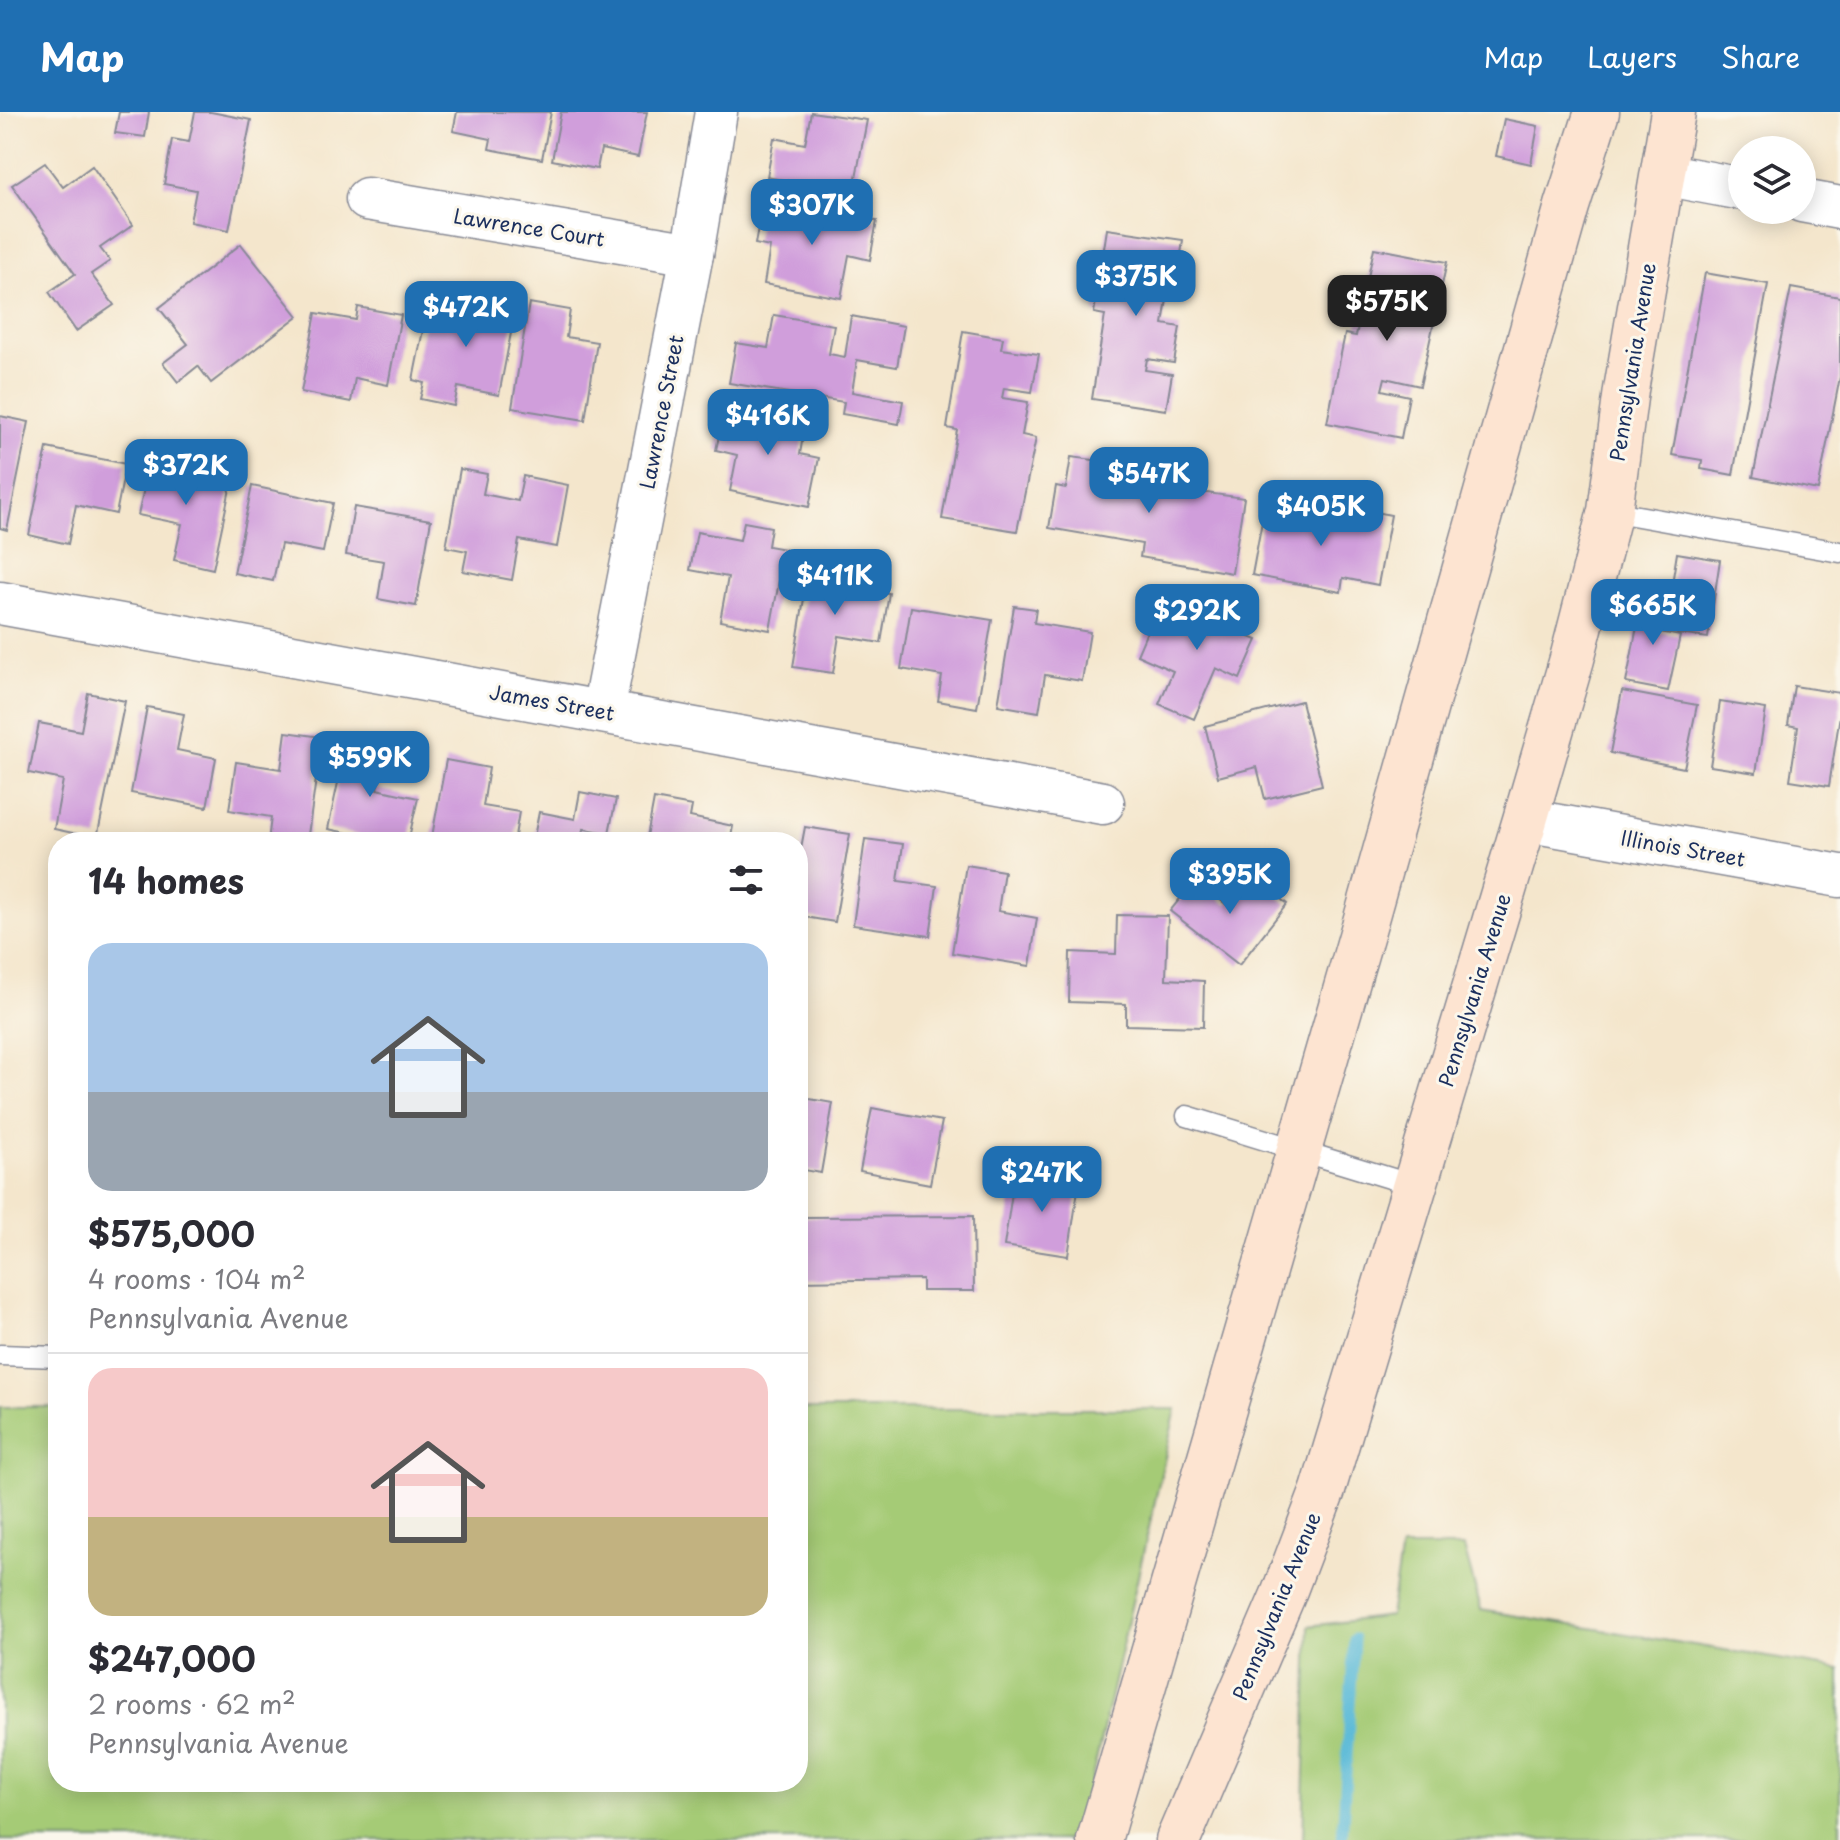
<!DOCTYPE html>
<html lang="en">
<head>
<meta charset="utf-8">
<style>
  :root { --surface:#fff; --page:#f2f2f3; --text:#2b2b33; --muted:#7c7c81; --line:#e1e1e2; --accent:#1f6fb2 }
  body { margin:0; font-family:"Playpen Sans",sans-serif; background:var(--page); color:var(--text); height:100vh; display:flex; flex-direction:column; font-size:30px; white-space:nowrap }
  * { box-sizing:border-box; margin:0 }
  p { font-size:26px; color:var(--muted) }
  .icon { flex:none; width:44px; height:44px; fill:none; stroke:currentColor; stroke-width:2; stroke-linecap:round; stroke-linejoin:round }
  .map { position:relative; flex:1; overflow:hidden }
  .details { position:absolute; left:48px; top:720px; width:760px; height:960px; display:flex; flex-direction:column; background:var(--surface); border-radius:32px; box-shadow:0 4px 20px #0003 }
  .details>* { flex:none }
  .controls { position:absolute; left:1728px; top:24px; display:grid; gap:16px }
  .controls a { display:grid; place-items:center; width:88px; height:88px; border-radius:50%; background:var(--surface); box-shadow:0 4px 20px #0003; font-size:40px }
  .price { position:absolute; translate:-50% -68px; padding:0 18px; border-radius:16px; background:var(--accent); color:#fff; font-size:26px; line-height:52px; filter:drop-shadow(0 2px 4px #0008) }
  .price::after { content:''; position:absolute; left:50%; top:48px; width:24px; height:18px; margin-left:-12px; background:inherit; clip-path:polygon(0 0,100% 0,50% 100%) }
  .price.active { background:#222; color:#fff }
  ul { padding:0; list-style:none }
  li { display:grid; align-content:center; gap:16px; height:424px; padding:0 40px }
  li+li { border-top:2px solid var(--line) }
  li span { display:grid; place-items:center; height:248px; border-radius:24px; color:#555 }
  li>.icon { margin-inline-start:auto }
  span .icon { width:144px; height:144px; fill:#fffc; stroke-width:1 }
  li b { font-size:34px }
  h2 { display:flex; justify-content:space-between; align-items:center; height:96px; padding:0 40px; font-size:34px }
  header { display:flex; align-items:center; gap:48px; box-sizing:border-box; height:112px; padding:0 40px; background:var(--accent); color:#fff }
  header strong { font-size:38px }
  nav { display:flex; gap:44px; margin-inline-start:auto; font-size:28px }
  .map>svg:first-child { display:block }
  .green { fill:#a5cb76; stroke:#607d6a; stroke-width:2 }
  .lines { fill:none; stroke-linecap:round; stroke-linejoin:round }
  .stream { stroke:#59b9d7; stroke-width:11 }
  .building { fill:#d09edb }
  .lane-casing { stroke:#888a95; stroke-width:23 }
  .street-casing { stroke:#888a95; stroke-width:45 }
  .secondary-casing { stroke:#888a95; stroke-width:47 }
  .lane { stroke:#fff; stroke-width:20 }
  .street { stroke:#fff; stroke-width:42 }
  .secondary { stroke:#fde4d1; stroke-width:44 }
  .labels { text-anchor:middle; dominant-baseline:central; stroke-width:6; stroke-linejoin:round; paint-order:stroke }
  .street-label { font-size:20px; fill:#1b2f5e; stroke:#fbf7ec }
</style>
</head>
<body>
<header>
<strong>Map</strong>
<nav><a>Map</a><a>Layers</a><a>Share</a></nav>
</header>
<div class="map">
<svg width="1840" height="1728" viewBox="0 0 1840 1728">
  <rect width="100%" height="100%" fill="#fbf7ec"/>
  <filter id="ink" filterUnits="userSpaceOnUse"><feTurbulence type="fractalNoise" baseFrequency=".0125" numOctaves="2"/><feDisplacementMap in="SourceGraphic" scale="16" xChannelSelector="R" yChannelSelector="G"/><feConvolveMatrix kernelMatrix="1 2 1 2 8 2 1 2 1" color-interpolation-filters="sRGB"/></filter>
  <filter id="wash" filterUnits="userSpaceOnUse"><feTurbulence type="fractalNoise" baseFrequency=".006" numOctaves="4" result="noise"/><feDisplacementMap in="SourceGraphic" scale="32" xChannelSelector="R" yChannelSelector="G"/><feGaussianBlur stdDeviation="1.8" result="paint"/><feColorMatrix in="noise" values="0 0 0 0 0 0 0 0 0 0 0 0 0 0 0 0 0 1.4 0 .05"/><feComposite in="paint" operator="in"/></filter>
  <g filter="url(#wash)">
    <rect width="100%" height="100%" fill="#f4e6cc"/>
    <!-- green -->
    <g class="green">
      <polygon points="0,1295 58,1295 58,1670 798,1670 798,1297 1176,1297 1078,1728 0,1728"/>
      <polygon points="1401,1435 1464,1435 1481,1498 1840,1557 1840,1728 1303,1728 1309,1514 1390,1504"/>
    </g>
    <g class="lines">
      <!-- stream -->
      <polyline class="stream" points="1342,1728 1354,1527"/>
    </g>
    <g id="blocks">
      <!-- building -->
      <g class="building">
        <polygon points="119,0 149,0 145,25 115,21"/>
        <polygon points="195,0 211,0 251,8 229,118 190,110 196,78 164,72 172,27 189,30"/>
        <polygon points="457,0 551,0 542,47 489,37 491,27 453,19"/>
        <polygon points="561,0 647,0 638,45 601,37 597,57 552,48"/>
        <polygon points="811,0 867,8 853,81 767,65 774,26 805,32"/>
        <polygon points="1504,7 1538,14 1531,52 1496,44"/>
        <polygon points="45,51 63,75 92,54 133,113 100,136 110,149 91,162 114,193 76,219 49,180 75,162 12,73"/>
        <polygon points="763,88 877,109 870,148 849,143 841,186 764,172 770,135 755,132"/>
        <polygon points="1107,117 1183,128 1177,171 1170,169 1163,212 1180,215 1174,251 1147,247 1145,258 1172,262 1166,298 1092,287 1105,203 1094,201"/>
        <polygon points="241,132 298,204 211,271 198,254 178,270 163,251 188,232 159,196"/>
        <polygon points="1374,136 1447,150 1420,274 1385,266 1382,278 1409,284 1401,326 1327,311 1345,222 1356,224"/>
        <polygon points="1705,161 1768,172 1733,363 1701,357 1702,348 1672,343"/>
        <polygon points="1791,176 1840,185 1840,265 1818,378 1753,365"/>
        <polygon points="465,179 517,190 499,283 458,275 454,294 420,287 424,271 413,268 426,203 459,210"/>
        <polygon points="529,191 570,198 566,225 597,230 585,308 512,296"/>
        <polygon points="358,195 401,203 388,273 355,266 351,290 301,280 316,201 356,208"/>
        <polygon points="774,203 834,213 829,242 845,245 851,204 904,214 897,255 857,248 852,280 903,289 899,312 842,302 844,290 729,271 736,231 768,236"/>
        <polygon points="963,219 1003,226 1001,237 1039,242 1032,280 1004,276 1002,286 1028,290 1022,323 1036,326 1017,419 942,407 957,318 947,316"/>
        <polygon points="725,295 805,312 800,342 819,346 809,395 730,379 737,343 716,338"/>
        <polygon points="0,304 29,310 7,418 0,416"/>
        <polygon points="47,336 126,352 116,402 76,393 68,432 29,423"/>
        <polygon points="152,341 193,350 190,364 231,372 213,457 174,448 182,412 138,403"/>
        <polygon points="1071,345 1109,350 1104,375 1116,377 1120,351 1157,357 1155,374 1244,386 1232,461 1140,445 1142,432 1049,416 1056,374 1066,376"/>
        <polygon points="460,357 487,362 483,382 518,389 523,364 568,373 557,435 519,428 512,468 463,459 467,439 446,435"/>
        <polygon points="252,374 333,391 323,440 281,432 273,469 234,461"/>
        <polygon points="1265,393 1347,409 1350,395 1391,403 1378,473 1343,466 1341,480 1252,463"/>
        <polygon points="354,395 431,408 416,494 378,487 384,449 346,443"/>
        <polygon points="744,410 771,415 768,434 785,437 770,518 720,509 728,465 690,458 697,420 740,428"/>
        <polygon points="1677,441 1720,448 1708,526 1677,522 1683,480 1671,478"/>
        <polygon points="811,443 837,447 833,472 889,481 881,531 839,524 833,561 793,555"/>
        <polygon points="1644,479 1667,483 1660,520 1680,524 1668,579 1626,571"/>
        <polygon points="1218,482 1246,495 1235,519 1257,528 1240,567 1216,556 1194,607 1159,592 1173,559 1137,543 1157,496 1203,516"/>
        <polygon points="1014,494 1036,497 1034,511 1090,520 1082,569 1045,563 1039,600 998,593"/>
        <polygon points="911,495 992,508 977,596 938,589 942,564 901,557"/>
        <polygon points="1794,574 1840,581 1840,603 1829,674 1790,668 1798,615 1788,613"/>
        <polygon points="1622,579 1697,593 1684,656 1610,641"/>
        <polygon points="88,581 125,589 97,726 54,717 63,668 29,661 39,611 81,619"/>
        <polygon points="1301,589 1322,673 1265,687 1257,655 1218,665 1205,614"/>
        <polygon points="1720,590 1766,597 1756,661 1710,654"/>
        <polygon points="147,595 184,602 177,638 216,646 207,695 131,681"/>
        <polygon points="286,620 322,625 307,730 268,730 271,705 229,698 236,650 281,657"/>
        <polygon points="347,629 386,637 377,677 418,686 408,730 390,730 328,717"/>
        <polygon points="446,648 489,656 483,694 519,700 514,730 431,730"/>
        <polygon points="580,680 616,687 609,721 584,717 581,730 533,730 539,700 575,707"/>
        <polygon points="654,687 692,694 690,705 733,714 730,730 646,730"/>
        <polygon points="805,715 850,722 835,810 798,804 798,752"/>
        <polygon points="865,727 903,732 898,769 937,774 930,824 853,813"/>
        <polygon points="966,753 1004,759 998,799 1037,806 1030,854 952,841"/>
        <polygon points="1250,763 1287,792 1239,853 1170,799 1195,768 1227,793"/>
        <polygon points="1117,803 1168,804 1166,867 1204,869 1203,915 1126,913 1126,892 1069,890 1070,840 1116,842"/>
        <polygon points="798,985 833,991 821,1061 798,1057"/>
        <polygon points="872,996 942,1009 930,1072 860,1059"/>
        <polygon points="1015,1061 1079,1071 1068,1144 1004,1134"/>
        <polygon points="973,1104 974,1179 922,1179 922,1167 798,1169 798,1105"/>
      </g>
    </g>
  </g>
  <g filter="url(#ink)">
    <use href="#blocks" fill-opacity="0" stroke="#888a95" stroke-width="2"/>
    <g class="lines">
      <!-- lane casing -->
      <g class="lane-casing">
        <g id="lane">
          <polyline points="1610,399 1840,440"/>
          <polyline points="1187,1004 1416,1074"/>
          <polyline points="0,1243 58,1245"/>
        </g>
      </g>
      <!-- street casing -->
      <g class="street-casing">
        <g id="street">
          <polyline points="1662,62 1742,77"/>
          <polyline points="367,87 692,142"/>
          <polyline points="1802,89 1840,96"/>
          <polyline points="0,491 1103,691"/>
          <polyline points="603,599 692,142 716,0"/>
          <polyline points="1525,708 1840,764"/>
        </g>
      </g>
      <!-- secondary casing -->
      <g class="secondary-casing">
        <g id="secondary">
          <polyline points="1099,1728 1364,814 1567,94 1597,0"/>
          <polyline points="1178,1728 1283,1483 1323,1378 1525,708 1572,547 1610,399 1626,278 1673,0"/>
        </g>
      </g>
      <!-- lane -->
      <use href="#lane" class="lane"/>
      <!-- street -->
      <use href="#street" class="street"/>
      <!-- secondary -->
      <use href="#secondary" class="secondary"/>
    </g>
  </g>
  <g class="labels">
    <!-- street labels -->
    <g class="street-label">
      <text transform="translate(529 115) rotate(9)">Lawrence Court</text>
      <text transform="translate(1632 250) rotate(-81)">Pennsylvania Avenue</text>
      <text transform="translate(661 300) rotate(-79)">Lawrence Street</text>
      <text transform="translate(552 590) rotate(10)">James Street</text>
      <text transform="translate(1683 736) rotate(10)">Illinois Street</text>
      <text transform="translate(1474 878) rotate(-73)">Pennsylvania Avenue</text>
      <text transform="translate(1276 1494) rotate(-68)">Pennsylvania Avenue</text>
    </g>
  </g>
</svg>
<div class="controls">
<a><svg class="icon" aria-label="layers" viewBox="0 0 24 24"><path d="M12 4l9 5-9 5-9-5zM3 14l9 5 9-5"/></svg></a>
</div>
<b class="price" style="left:812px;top:135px">$307K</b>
<b class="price" style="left:1136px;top:206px">$375K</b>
<b class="price active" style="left:1387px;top:231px">$575K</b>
<b class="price" style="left:466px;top:237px">$472K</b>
<b class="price" style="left:768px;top:345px">$416K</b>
<b class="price" style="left:186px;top:395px">$372K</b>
<b class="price" style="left:1149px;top:403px">$547K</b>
<b class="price" style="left:1321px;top:436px">$405K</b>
<b class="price" style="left:835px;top:505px">$411K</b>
<b class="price" style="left:1653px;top:535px">$665K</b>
<b class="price" style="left:1197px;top:540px">$292K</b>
<b class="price" style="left:370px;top:687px">$599K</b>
<b class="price" style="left:1230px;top:804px">$395K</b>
<b class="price" style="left:1042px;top:1102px">$247K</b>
<section class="details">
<h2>14 homes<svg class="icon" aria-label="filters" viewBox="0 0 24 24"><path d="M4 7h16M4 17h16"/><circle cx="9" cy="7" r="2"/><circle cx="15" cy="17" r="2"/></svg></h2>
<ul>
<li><span style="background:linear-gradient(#a9c7e8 60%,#9aa5b1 0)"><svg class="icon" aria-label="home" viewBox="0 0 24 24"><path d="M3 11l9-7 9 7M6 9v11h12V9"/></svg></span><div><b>$575,000</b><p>4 rooms · 104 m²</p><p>Pennsylvania Avenue</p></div></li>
<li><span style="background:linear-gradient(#f6c9c9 60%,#c2b280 0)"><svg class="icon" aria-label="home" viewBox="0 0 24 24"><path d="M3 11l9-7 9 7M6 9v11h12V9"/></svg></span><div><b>$247,000</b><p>2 rooms · 62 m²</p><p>Pennsylvania Avenue</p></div></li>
</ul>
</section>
</div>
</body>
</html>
